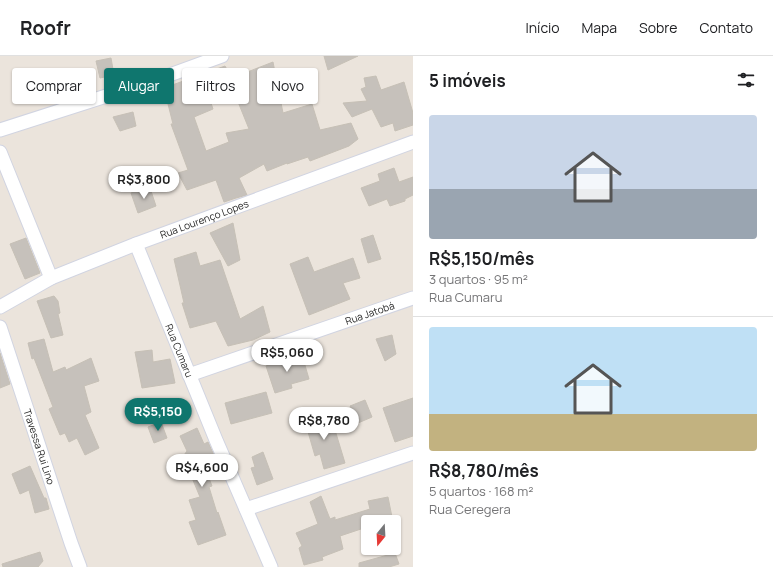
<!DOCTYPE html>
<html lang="pt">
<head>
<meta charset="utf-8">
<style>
  :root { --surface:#fff; --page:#f2f2f2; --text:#202124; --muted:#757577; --line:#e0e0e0; --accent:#0f766e }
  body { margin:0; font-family:Manrope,sans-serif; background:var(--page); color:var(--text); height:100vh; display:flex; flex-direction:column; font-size:15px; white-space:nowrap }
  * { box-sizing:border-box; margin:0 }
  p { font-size:13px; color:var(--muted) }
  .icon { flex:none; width:22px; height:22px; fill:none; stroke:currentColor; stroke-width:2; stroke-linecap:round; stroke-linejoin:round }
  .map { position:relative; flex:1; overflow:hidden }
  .side { display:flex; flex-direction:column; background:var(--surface); width:360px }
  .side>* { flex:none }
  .banner { position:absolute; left:12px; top:12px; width:341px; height:36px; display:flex; gap:8px }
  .needle { width:26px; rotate:198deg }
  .fabs { position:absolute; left:361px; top:459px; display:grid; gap:8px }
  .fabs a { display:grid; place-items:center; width:40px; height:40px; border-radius:4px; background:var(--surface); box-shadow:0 1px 3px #0004; font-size:20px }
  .price { position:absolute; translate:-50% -34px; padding:0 9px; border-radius:14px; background:#fff; color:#222; font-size:13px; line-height:26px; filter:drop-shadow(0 1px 2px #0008) }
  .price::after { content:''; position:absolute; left:50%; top:24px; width:12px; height:9px; margin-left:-6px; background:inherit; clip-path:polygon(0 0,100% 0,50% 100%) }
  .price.selected { background:var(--accent); color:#fff }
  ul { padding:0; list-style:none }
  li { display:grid; align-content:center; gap:8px; height:212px; padding:0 16px }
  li+li { border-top:1px solid var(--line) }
  li span { display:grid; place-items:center; height:124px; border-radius:4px; color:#555 }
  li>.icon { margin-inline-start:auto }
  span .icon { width:72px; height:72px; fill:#fffc; stroke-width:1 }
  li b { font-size:17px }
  h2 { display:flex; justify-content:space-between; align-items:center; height:48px; padding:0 16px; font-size:17px }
  .pill { padding:0 14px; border-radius:4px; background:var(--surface); box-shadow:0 1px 3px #0004; font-size:14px; line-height:36px }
  .pill.selected { background:var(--accent); color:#fff }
  header { display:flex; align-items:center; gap:24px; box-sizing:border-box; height:56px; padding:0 20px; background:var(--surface); border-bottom:1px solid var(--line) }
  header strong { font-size:19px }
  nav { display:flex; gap:22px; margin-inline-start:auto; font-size:14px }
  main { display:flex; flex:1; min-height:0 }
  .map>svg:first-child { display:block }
  .building { fill:#c6c1bb; stroke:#c6c0b6; fill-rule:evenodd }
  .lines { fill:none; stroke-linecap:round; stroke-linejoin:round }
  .street-casing { stroke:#d1d4e1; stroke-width:15 }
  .street { stroke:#fff; stroke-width:13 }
  .labels { text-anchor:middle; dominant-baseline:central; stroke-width:3; stroke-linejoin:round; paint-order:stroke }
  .street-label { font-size:10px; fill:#292929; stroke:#fff }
</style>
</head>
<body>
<header>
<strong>Roofr</strong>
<nav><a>Início</a><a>Mapa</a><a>Sobre</a><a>Contato</a></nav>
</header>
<main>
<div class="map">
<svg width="413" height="511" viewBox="0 0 413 511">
  <rect width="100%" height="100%" fill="#ebe4dc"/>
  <!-- building -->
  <g class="building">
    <polygon points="324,0 358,0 328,14"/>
    <polygon points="111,2 114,19 100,22 96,5"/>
    <path d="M273 6 283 57 312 48 320 74 351 67 358 83 349 90 310 105 308 101 287 108V107L267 115 264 108 239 122 247 139 236 142 224 146 216 124 187 134 178 117 188 114 171 68H173L164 32 225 10 232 22ZM234 36 249 73 226 77 229 86 206 95 194 61 213 53 211 47Z"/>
    <polygon points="376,20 381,34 404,26 413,57 413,69 395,75 393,67 381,71 372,53 352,61 343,47 367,45 361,33 366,31 364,22"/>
    <polygon points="133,56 136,70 120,75 113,61"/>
    <polygon points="394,112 399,126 413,121 413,139 405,143 405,145 390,150 387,143 369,150 361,132 380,125 378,118"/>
    <polygon points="150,132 156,150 138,157 131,137"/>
    <polygon points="233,167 240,204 228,210 210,177"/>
    <polygon points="373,179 381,203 368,207 361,183"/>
    <polygon points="26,182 40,217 25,223 10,188"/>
    <polygon points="196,196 200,210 220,204 240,263 263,250 270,276 253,284 228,290 216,265 190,272 182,247 184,247 174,203"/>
    <polygon points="308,201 314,216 353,202 360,222 343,227 350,243 309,259 290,208"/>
    <polygon points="54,240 58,245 60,257 58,258 63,279 51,282 37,245"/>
    <polygon points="392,279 396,298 385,305 376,283"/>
    <polygon points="44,283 53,316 65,311 66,314 91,302 99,325 84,330 91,356 85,359 99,392 85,399 77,382 69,386 65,377 60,379 49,353 53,351 34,302 32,303 28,287"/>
    <polygon points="152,294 153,306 170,303 175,327 142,332 135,296"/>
    <polygon points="0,297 10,328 0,332"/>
    <polygon points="302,299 309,323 291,328 292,332 275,337 266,310 285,303 286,305"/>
    <polygon points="266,336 272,357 231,368 225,347"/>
    <polygon points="413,342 413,380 395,386 383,352"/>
    <polygon points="365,344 372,361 358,367 350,350"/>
    <polygon points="324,356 329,376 335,374 345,407 324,413 320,398 315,400 304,362"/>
    <polygon points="161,366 167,382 154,387 148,371"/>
    <polygon points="197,372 204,388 208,386 218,408 205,412 212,430 209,431 217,457 218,456 226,479 198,489 189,466 196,464 189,444 200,441 190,417 187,418 184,410 179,406 187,395 180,380"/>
    <polygon points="263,396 273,423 257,429 251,412 255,411 252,401"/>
    <polygon points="30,410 44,442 46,442 49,453 35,457 29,434 20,438 12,418"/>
    <polygon points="321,440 330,463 335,461 335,464 370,453 368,445 388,441 392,461 363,468 364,472 340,480 343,493 322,501 323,504 304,509 299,492 302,490 296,477 318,468 310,446"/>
    <polygon points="40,496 43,505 38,511 3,511 2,508"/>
    <polygon points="395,497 399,508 389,511 359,511 359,507"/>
  </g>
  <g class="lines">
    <!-- street casing -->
    <g class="street-casing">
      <g id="street">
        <polyline points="0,74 153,25 222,0"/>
        <polyline points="0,96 51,222"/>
        <path id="s1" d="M136 188 216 384 271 511"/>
        <path id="s2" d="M0 251 51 222 136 188 413 86"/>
        <path id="s3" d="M0 271 71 487 80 511"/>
        <path id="s4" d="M189 319 413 242"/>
        <polyline points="246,453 413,397"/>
      </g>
    </g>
    <!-- street -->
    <use href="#street" class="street"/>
  </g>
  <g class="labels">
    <!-- street labels -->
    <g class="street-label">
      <text stroke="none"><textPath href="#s2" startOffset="223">Rua Lourenço Lopes</textPath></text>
      <text stroke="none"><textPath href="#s4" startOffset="191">Rua Jatobá</textPath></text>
      <text stroke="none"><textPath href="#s1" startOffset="115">Rua Cumaru</textPath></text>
      <text stroke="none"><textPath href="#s3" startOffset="126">Travessa Rui Lino</textPath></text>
    </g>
  </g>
</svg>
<div class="fabs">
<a><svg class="needle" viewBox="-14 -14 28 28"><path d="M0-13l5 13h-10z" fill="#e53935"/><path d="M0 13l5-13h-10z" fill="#757577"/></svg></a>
</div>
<b class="price" style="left:144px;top:144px">R$3,800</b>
<b class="price" style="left:287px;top:317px">R$5,060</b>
<b class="price selected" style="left:158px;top:376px">R$5,150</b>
<b class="price" style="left:324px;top:385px">R$8,780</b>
<b class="price" style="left:202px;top:432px">R$4,600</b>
<div class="banner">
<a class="pill">Comprar</a>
<a class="pill selected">Alugar</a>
<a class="pill">Filtros</a>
<a class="pill">Novo</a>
</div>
</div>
<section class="side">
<h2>5 imóveis<svg class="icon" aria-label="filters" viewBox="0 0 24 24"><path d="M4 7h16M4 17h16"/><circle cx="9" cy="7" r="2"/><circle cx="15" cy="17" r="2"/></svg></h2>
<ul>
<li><span style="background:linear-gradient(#c9d6e8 60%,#9aa5b1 0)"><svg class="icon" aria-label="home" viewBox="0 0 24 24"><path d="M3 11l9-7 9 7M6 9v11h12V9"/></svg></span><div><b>R$5,150/mês</b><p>3 quartos · 95 m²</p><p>Rua Cumaru</p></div></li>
<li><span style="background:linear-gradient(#bfe0f5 70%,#c2b280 0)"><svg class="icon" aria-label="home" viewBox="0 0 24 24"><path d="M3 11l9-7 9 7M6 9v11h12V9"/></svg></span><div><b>R$8,780/mês</b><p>5 quartos · 168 m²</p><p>Rua Ceregera</p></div></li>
</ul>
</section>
</main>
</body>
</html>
